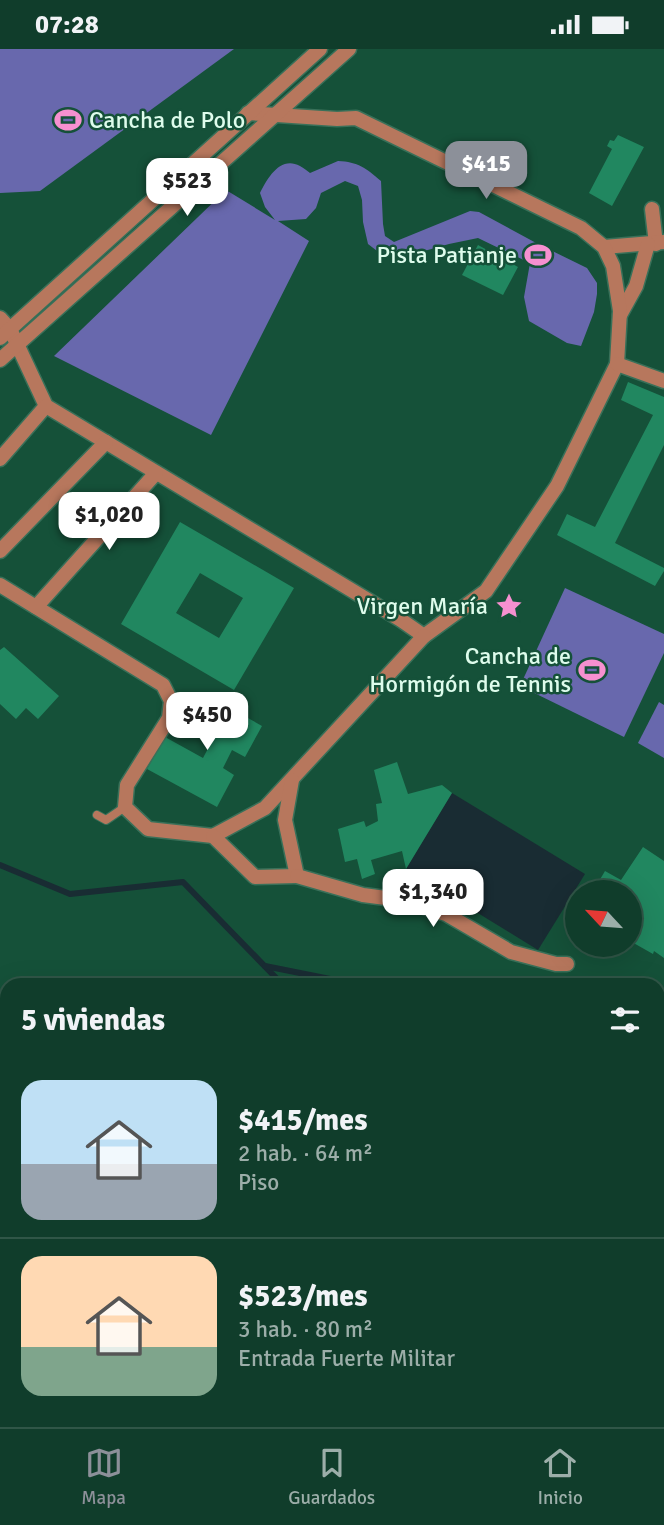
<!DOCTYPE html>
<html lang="es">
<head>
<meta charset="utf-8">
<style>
  :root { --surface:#103d2b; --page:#1e4837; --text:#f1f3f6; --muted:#9caea9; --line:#305647; --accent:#8c9099 }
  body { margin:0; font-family:Signika,sans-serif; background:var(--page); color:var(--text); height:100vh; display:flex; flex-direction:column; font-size:26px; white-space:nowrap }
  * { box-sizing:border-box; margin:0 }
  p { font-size:23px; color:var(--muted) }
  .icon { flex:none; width:38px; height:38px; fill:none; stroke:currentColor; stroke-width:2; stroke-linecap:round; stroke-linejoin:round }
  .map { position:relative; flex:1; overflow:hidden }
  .drawer { position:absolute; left:0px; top:929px; width:665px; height:450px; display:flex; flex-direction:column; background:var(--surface); border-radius:21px 21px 0 0; box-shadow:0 7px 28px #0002,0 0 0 2px var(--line) }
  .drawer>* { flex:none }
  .needle { width:46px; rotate:296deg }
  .tools { position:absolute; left:565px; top:831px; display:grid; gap:14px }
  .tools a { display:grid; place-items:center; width:77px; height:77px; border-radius:50%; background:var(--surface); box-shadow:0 7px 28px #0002,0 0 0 2px var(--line); font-size:35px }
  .price { position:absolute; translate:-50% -60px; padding:0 16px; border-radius:14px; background:#fff; color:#222; font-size:23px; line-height:46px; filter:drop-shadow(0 2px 4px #0008) }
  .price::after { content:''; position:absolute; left:50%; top:42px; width:21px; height:16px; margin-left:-10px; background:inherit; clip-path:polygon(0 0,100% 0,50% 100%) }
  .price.current { background:var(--accent); color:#fff }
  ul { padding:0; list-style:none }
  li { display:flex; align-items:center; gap:21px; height:175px; padding:0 21px }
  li+li { border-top:2px solid var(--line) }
  li span { display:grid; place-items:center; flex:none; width:196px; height:140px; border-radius:21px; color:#555 }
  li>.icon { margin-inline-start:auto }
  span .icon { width:84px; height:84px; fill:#fffc; stroke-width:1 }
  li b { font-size:30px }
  h2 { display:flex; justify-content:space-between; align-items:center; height:84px; padding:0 21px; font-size:30px }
  .status { display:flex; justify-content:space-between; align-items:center; height:49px; padding:0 35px; background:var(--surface); direction:ltr }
  .status svg { height:19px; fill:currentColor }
  .tabs { display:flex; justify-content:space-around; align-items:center; height:98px; border-top:2px solid var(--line); background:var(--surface); font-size:19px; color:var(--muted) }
  .tabs a { display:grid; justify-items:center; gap:4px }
  .tabs .current { color:var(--accent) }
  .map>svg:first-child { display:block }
  .green { fill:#6868ad }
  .water { fill:#192c33 }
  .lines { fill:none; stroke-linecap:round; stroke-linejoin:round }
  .stream { stroke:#192c33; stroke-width:6 }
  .building { fill:#218760; fill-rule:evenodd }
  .lane-casing { stroke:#397059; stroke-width:10 }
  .street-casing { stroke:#397059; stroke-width:17 }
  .lane { stroke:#b7775d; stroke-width:8 }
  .street { stroke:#b7775d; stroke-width:14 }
  .labels { text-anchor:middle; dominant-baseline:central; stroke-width:5; stroke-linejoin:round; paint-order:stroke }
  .poi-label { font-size:24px; fill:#defcec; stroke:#155139; text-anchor:end }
</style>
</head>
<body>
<div class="status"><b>07:28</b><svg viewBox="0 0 49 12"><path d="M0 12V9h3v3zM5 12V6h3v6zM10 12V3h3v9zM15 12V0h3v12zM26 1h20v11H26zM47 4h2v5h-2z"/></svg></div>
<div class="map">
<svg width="664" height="1378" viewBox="0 0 664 1378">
  <rect width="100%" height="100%" fill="#155139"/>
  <!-- green -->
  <g class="green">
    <polygon points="0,0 234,0 40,142 0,144"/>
    <path d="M338 112C358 113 366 119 381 132L383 175 385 187 394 193 470 162 479 163 538 195 587 219 597 234V245L594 263 581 297 567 294 529 272 524 248 530 214 478 189 449 195 403 208 381 205 368 195 363 173 362 151 358 137 345 132 321 144 316 159 306 170 278 172 309 192 211 386 54 307 226 141 275 171 265 158 260 144C267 130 280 106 300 117 304 119 307 122 310 124Z"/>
    <polygon points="565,539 664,585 664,604 624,688 520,637"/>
    <polygon points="659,653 664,656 664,709 638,694"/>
  </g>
  <!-- water -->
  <polygon class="water" points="452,744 585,825 538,901 406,820"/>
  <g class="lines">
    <!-- stream -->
    <g class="stream">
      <polyline points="0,816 70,845 183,833 282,935"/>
      <polyline points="265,917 360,936"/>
      <polyline points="658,977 664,974"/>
      <polyline points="494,1372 495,1378"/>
    </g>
  </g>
  <!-- building -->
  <g class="building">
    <polygon points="618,86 644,98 612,157 589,144 612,100 607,97 610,91 614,92"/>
    <polygon points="478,196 518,218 503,246 462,226"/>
    <polygon points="628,333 664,348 664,396 615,494 664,519 664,522 655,537 557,486 567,465 595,478 653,366 621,351"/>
    <path d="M180 473 294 539 234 641 121 575ZM200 524 243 549 219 589 176 564Z"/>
    <polygon points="4,598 59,647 38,670 26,659 16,670 0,655 0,601"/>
    <polygon points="207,646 262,677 245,708 232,701 223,719 234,726 217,758 147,720 165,688 203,709 213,690 191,675"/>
    <polygon points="397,713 408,745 442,736 452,744 406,820 402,802 371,811 375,825 362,830 357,810 345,813 338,780 364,772 366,778 378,772 376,755 382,754 374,721"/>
    <polygon points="643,798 664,812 664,909 654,902 653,905 630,892 630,844 592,844 605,822 621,831"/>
  </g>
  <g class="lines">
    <!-- lane casing -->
    <g class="lane-casing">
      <polyline id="lane" points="97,766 106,771 125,758"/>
    </g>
    <!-- street casing -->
    <g class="street-casing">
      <g id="street">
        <polyline points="652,160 656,195"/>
        <polyline points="604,198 664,193"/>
        <polyline points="620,266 636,237 648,195"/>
        <polyline points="0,269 10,280 46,357 401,571 424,587 486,542 557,437 617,315 620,262 613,217 604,198 581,179 356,69 337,70 248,64"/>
        <polyline points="0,289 320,0"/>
        <polyline points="0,311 349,0"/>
        <polyline points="617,315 664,332"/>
        <polyline points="0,410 46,357"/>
        <polyline points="0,502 106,393"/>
        <polyline points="0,536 163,636 171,652 169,669 127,736 125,758 148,780 213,787 265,759 424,587"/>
        <polyline points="36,558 156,424"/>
        <polyline points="213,787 255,828 297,827 285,771 292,731"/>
        <polyline points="297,827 363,846 401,851 446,865 511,903 556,915 567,915"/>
        <polyline points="24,1372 29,1378"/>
      </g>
    </g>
    <!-- lane -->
    <use href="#lane" class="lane"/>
    <!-- street -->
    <use href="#street" class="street"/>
  </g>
  <!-- icons -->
  <defs>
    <g id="stadium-bare" transform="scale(2.1)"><path d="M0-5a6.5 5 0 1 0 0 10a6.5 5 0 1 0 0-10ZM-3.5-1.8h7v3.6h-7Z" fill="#f690d0" stroke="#155139" stroke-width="2.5" paint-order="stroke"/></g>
    <g id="sight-bare" transform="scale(2.1)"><path d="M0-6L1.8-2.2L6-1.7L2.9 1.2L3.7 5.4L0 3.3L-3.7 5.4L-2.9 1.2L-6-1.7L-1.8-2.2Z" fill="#f690d0" stroke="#155139" stroke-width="2.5" paint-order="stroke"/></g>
  </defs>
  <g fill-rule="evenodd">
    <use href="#stadium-bare" x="68" y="71"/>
    <use href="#stadium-bare" x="538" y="206"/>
    <use href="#sight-bare" x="509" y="557"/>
    <use href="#stadium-bare" x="592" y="621"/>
  </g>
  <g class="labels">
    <!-- poi labels -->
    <g class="poi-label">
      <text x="89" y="71" text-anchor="start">Cancha de Polo</text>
      <text x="517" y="206">Pista Patianje</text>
      <text x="488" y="557">Virgen María</text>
      <text x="571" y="607">Cancha de<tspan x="571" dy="28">Hormigón de Tennis</tspan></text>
    </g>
  </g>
</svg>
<div class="tools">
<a><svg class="needle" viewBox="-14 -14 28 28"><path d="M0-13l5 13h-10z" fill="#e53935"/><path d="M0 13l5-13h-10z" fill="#9caea9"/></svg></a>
</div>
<b class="price current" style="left:486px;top:152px">$415</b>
<b class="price" style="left:187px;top:169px">$523</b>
<b class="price" style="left:109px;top:503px">$1,020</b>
<b class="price" style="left:207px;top:703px">$450</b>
<b class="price" style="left:433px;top:880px">$1,340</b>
<section class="drawer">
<h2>5 viviendas<svg class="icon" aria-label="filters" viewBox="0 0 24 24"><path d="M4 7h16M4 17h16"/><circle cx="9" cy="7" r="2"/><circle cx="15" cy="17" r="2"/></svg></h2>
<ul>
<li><span style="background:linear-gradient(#bfe0f5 60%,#9aa5b1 0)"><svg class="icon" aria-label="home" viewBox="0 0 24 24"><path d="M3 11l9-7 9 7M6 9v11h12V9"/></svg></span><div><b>$415/mes</b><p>2 hab. · 64 m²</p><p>Piso</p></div></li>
<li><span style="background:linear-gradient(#ffd9b3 65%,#7fa58c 0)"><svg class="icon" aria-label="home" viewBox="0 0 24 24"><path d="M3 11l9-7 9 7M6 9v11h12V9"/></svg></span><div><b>$523/mes</b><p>3 hab. · 80 m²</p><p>Entrada Fuerte Militar</p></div></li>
</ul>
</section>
</div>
<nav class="tabs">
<a class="current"><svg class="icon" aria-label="map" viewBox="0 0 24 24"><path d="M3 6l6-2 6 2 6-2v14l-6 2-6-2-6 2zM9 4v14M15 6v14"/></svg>Mapa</a>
<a><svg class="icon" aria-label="saved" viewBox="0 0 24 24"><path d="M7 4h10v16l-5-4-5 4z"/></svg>Guardados</a>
<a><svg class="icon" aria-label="home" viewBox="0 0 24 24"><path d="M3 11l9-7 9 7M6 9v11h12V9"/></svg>Inicio</a>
</nav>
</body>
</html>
